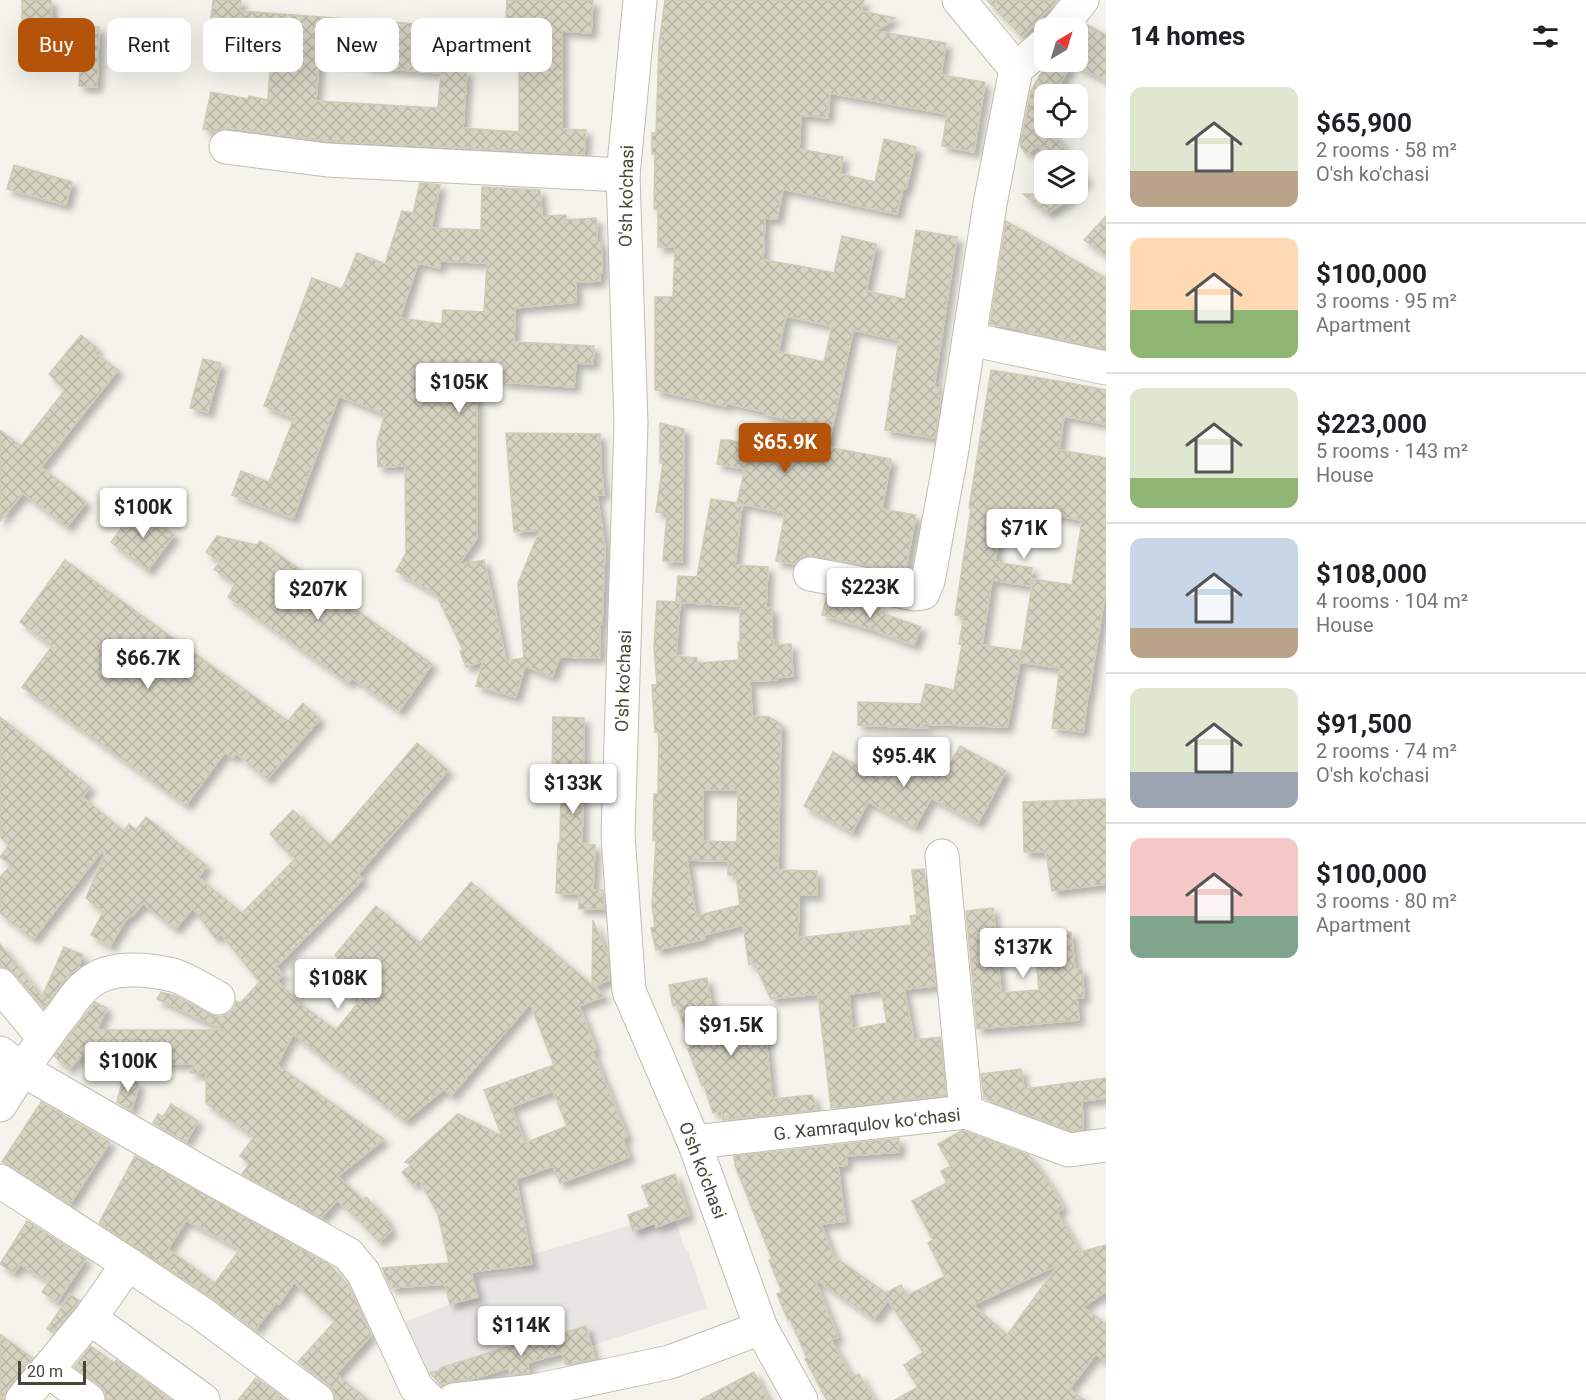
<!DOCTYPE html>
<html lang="en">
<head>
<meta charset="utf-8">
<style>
  :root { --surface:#fff; --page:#f2f2f2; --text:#202124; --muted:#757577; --line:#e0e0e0; --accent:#b45309 }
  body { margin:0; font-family:Roboto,sans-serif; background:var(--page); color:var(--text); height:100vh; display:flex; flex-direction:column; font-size:22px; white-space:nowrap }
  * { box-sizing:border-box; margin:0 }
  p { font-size:20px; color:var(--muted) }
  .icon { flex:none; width:33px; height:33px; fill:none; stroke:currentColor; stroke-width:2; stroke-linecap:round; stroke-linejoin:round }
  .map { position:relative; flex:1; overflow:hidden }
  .side { display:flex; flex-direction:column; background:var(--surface); width:480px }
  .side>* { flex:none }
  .top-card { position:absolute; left:18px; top:18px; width:570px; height:54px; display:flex; gap:12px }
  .needle { width:39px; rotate:38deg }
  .controls { position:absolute; left:1034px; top:18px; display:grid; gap:12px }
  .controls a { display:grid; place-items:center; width:54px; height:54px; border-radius:12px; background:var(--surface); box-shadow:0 6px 24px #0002; font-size:30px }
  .scale { position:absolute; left:18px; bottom:15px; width:68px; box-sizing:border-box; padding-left:6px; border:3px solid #48473a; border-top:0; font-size:16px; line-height:21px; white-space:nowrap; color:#48473a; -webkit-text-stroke:4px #fff; paint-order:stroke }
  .price { position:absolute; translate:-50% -51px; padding:0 14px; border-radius:6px; background:#fff; color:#222; font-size:20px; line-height:39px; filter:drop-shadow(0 2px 3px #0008) }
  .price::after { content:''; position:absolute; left:50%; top:36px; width:18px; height:14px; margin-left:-9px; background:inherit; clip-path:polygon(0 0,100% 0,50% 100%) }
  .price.selected { background:var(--accent); color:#fff }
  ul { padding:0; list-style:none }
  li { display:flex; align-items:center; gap:18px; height:150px; padding:0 24px }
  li+li { border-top:2px solid var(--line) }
  li span { display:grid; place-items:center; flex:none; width:168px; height:120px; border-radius:12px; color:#555 }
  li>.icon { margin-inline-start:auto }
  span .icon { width:72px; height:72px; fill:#fffc; stroke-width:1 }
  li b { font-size:26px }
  h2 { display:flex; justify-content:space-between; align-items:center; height:72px; padding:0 24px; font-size:26px }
  .tag { padding:0 21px; border-radius:12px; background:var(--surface); box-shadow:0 6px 24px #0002; font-size:21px; line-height:54px }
  .tag.selected { background:var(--accent); color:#fff }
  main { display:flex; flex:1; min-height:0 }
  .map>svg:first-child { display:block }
  .parking { fill:#e7e6e3 }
  .building { fill:url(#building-cross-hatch); stroke:#cfccb6; stroke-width:1.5; fill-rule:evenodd; filter:url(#shadow) }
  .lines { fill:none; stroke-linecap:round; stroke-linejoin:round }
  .minor-casing { stroke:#bfbeaf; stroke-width:35 }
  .minor { stroke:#fff; stroke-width:33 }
  .labels { text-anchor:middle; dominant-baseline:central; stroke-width:6; stroke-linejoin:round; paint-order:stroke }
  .street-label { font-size:18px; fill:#48473a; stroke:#fff }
</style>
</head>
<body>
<main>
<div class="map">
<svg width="1106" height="1400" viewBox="0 0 1106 1400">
  <defs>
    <pattern id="building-cross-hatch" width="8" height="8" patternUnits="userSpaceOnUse" patternTransform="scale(1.5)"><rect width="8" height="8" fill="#d5d3c2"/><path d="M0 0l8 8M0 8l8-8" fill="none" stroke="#b8b6a7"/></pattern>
    <filter id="shadow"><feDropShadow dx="5.5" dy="5.5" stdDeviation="3" flood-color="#0004"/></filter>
  </defs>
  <rect width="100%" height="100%" fill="#f4f4ec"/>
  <!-- parking -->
  <polygon class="parking" points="675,1220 686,1252 688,1251 707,1308 591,1346 586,1326 521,1346 520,1343 424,1375 399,1323 411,1320 450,1304 477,1297 472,1277 522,1272 522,1265 532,1264 531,1255 631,1225 633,1231 655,1223 657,1227"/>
  <!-- building -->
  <g class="building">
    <polygon points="22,0 51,0 52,27 99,27 97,87 79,86 81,47 49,46 49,43 32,43 32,27 22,28"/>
    <path d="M213 0H241L240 11 444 26 441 69 467 71 463 128 519 132V34L505 33 507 0H593L591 33 562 31V129L586 130 584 154 329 141 228 128 219 130 216 132 203 129 211 92 248 99 249 96 268 100 271 52 208 48ZM319 60 365 63V67L441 73 438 108 316 101Z"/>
    <path d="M665 0H864L861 11 895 18 876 31 946 43 941 75 985 82 974 152 942 146 947 114 830 93 828 118 801 115 799 149 843 157 840 174 875 182 884 139 916 147 906 189 903 188 897 214 783 189 777 219 765 218 763 260 800 266 834 273 842 236 876 244 866 291 905 299 916 230 957 237 934 387 942 389 935 438 885 430 899 340 853 330 828 447 891 459 882 509 916 515 905 573 814 556 803 557 795 564 776 561 785 513 742 504 735 565 768 567 766 608H772V640H774V645L791 644 793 676 776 678 777 680 750 681 752 716 769 717 781 724 778 870 817 871V895H799L798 938 912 925 910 916 917 915 912 870 924 869 935 986 904 989 914 1040 940 1037 946 1095 831 1108 818 994 771 999 754 963 749 965 743 925 704 935 705 939 656 950 651 928 655 927 652 905 656 840H653L654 794H658L659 732H655L652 685H657L654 647 657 601 680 602 676 656 697 658V663L739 660 738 642H740V606L676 602 678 576 697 577 711 499 739 503H737L745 469 717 464 721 440H729L792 456 801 422 765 414V412L726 403V406L655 390V297H673L675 247H658V209H654L655 154H652V133H656L659 44ZM786 316 832 326 824 362 778 352ZM703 790H738L737 842 703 841ZM687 860 728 861V875H736L740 905 696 916ZM881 990 887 1023 852 1029 849 994Z"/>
    <polygon points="987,0 1058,0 1022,37"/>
    <polygon points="1086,24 1106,35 1106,81 1072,63 1054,94 1044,94 1044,128 1050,128 1073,160 1050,160 1039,145 1026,154 1020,145 1031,91 1043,70 1054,62 1077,62 1077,36"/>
    <polygon points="14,165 72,182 66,205 7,189"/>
    <polygon points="1077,166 1086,179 1077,189"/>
    <path d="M420 183 440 185 431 228 481 230 482 187 540 190 542 216 566 215V220L596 218 597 242H601L602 273H600V281L576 282V302L515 308 514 342 594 346 593 364 576 363 574 387 502 382 501 377 477 378V538L458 565 484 560 506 661 524 658 518 583 540 530 514 532 506 433 600 434 601 475H602L604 495H597L605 548 602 624H600V658L560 657 552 677 525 666 516 697 476 686 483 661 466 667 460 651 463 650 436 594 396 571 406 553 405 466 378 467 377 442 385 414 339 396 293 518 232 495 241 471 269 482 294 418 264 406 312 278 341 289 342 287H343L357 253 385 264 402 211 413 213ZM440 261 487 263 484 312 443 310 442 324 400 318 418 263 440 268Z"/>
    <polygon points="1023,194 1077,194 1048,213"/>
    <polygon points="1106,216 1106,256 1084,240"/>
    <polygon points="1006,221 1106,278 1106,349 1022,331 1023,329 990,324"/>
    <polygon points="81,335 97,348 95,353 118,370 41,467 86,502 67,527 23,493 0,521 0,430 21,446 65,390 49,374"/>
    <polygon points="203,359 221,363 208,412 190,408"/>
    <polygon points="991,370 1070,383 1106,390 1106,424 1064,416 1059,450 1106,458 1106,588 1089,694 1088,694 1083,732 1052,728 1060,668 1020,662 1033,579 1072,585 1082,520 1041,513 1040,519 1003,513 995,562 1032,568 1030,586 992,580 982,645 1022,651 1007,727 920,724 928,728 858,725 858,702 921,704 926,684 954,690 962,645 959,644 964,617 955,615 971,508 969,508"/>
    <polygon points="660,423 684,429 682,562 663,561 667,514 656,512 663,463 660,463"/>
    <polygon points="142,511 174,535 148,570 111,542 129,518"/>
    <polygon points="217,536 257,545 260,541 432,664 399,711 352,678 348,683 228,597 235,584 214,569 220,562 206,552"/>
    <polygon points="65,560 288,721 303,703 320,719 267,779 236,753 232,758 225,752 186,805 22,687 52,646 20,622"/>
    <polygon points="827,596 881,607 879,612 921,627 914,645 874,630 822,615"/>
    <path d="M0 717 90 787 82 797 124 831 129 824 136 830 146 817 207 866 198 877 242 913 295 859 270 834 293 810 330 845 417 743 448 770 358 874 363 879 276 967 283 975 277 981 303 1006 336 1030 358 1003 324 975 338 958 335 955 376 906 420 943 471 882 592 985 593 920 608 957 609 980 593 986 605 996 579 1006 596 1049 592 1050 627 1136 623 1139 629 1157 560 1183 553 1166 516 1179 532 1264 471 1272 478 1297 450 1304 445 1284 391 1288 382 1268 449 1263 438 1214 419 1180 413 1185 402 1172 411 1165 405 1162 458 1114 502 1136 484 1090 554 1065 530 1003 451 1096 444 1089 405 1121 293 1034 277 1065 384 1139 338 1176 363 1200 366 1197 389 1222 386 1224 392 1230 379 1242 359 1220 337 1200 321 1218 242 1174 249 1164 240 1156 254 1137 206 1103V1073H190L196 1064H123V1056H81L69 1069 54 1056 95 1002 107 1008 97 1030H224L157 999 161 992 176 996 209 1014 219 1017 228 1014 234 1008 236 1001 240 1003 260 982 221 934 215 938 193 908 175 929 143 903 133 915 126 919 123 924 110 946 91 935 103 912 86 898 105 854 101 852 33 939 0 913V877L11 865 0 857 9 845 0 837ZM553 1091 567 1126 525 1143 511 1107Z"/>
    <polygon points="553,717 584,718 582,844 595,845 593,890 603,890 604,909 579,909 579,894 556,893 558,843 560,843 561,788 552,788"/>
    <polygon points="960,746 1006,771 978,823 931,798 915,827 868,802 852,832 804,806 833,752 881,779 897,749 944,775"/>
    <polygon points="1106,799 1106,884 1052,891 1046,852 1024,852 1023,802"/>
    <polygon points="993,908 1001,993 1039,990 1034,935 1071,932 1075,969 1082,969 1084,998 1077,998 1079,1020 977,1029 966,911"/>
    <polygon points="0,944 42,997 64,947 83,955 78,968 64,980 44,1008 14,973 7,968 0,967"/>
    <polygon points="707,978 711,1003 719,1024 763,1008 772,1099 812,1095 817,1110 723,1120 722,1110 713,1113 704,1085 702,1086 688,1049 691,1049 687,1038 688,1038 677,1005 673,1006 669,985"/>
    <polygon points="1021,1069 1024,1089 1106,1078 1106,1098 1082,1101 1083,1129 1071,1131 984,1098 981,1074"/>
    <polygon points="124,1075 139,1084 133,1106 131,1110 117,1102"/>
    <polygon points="41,1102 110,1142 70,1204 10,1165 2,1162"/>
    <polygon points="171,1104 198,1121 186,1142 153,1123 158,1114 163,1117"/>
    <path d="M961 1131H964L1029 1155 1051 1186 1063 1208 1057 1212 1080 1252 1106 1245V1291L1083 1307 1106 1324V1362L1096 1354 1069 1389 1084 1400H895L918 1387 904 1365 923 1352 888 1300 874 1319 814 1278 838 1337 831 1340 852 1377 859 1374 874 1400H827L805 1359 807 1358 790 1319 788 1320 777 1294 782 1292 769 1260 772 1259 735 1165 734 1156 899 1138V1152L846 1156 847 1165 838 1166 845 1221 821 1224 833 1256 886 1293 901 1285 907 1296 945 1276 928 1243 933 1240 912 1201 947 1183 941 1171 951 1166 938 1144ZM1059 1264 1007 1335 973 1305Z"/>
    <path d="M135 1156 330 1265 348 1285 371 1335 336 1374 368 1400H335L334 1392 329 1385 298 1362 335 1321 294 1282 279 1304 276 1303 255 1330 211 1297 99 1223ZM186 1220 240 1249 215 1283 168 1249Z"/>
    <polygon points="675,1174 689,1215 656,1227 655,1223 633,1231 628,1215 650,1207 642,1186"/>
    <polygon points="27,1221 86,1259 57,1302 42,1292 49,1282 20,1264 14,1273 0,1264"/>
    <polygon points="70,1294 79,1301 53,1333 47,1329"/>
    <polygon points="586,1326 595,1359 566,1365 562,1353 527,1363 529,1373 511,1375 508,1368 473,1379 451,1382 442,1386 430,1373 440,1370 440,1368 520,1343 521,1346"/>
    <polygon points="0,1334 32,1358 8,1388 4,1396 4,1400 0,1400"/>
    <polygon points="91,1346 114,1363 116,1360 171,1400 106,1400 105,1392 99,1385 74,1367"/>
    <polygon points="754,1372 768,1400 700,1400"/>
    <polygon points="256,1378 286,1400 238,1400"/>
  </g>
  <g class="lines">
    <!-- minor casing -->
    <g class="minor-casing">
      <g id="minor">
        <polyline points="640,0 623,175 631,423 618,835 629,991 694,1142 761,1328 801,1400"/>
        <polyline points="959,0 1016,69"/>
        <polyline points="1059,28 1082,0"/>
        <polyline points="226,147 327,160 623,175"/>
        <polyline points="969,339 1106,368"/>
        <polyline points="810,574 915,594 923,593 928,581 951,455 990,204 1016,69 1044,45"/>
        <polyline points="942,856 966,1112"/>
        <polyline points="0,985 44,1038"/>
        <polyline points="0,1053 23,1070 209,1177 348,1254 363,1272 416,1387 429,1400"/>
        <path d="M0 1105C20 1073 41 1041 65 1011 72 1001 79 990 89 983 110 965 148 969 173 975 187 979 205 991 218 998"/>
        <polyline points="694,1142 966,1112 1069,1150 1106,1145"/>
        <polyline points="0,1181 128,1264 201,1313 317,1400"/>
        <polyline points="90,1318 203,1400"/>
        <polyline points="47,1370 88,1400"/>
        <polyline points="22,1400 90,1318 128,1264"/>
        <polyline points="454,1400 534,1391 670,1362 761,1328"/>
      </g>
    </g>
    <!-- minor -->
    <use href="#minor" class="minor"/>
  </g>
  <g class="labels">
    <!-- street labels -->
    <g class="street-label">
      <text transform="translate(626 196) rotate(-89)">O'sh ko'chasi</text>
      <text transform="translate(623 681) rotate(-88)">O'sh ko'chasi</text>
      <text transform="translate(867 1124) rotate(-6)">G. Xamraqulov koʻchasi</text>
      <text transform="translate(703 1170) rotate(69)">O'sh ko'chasi</text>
    </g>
  </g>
</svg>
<div class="controls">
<a><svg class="needle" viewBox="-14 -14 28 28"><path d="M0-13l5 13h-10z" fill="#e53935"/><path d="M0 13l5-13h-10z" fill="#757577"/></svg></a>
<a><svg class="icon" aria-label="locate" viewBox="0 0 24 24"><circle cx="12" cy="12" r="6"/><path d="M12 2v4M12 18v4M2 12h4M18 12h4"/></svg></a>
<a><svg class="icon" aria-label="layers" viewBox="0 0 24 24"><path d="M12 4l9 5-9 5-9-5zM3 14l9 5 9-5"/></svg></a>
</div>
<div class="scale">20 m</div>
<b class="price" style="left:459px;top:414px">$105K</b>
<b class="price selected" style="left:785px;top:474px">$65.9K</b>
<b class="price" style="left:143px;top:539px">$100K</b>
<b class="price" style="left:1024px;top:560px">$71K</b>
<b class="price" style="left:870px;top:619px">$223K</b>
<b class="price" style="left:318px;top:621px">$207K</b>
<b class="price" style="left:148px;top:690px">$66.7K</b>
<b class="price" style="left:904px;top:788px">$95.4K</b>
<b class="price" style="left:573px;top:815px">$133K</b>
<b class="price" style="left:1023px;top:979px">$137K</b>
<b class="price" style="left:338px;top:1010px">$108K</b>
<b class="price" style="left:731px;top:1057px">$91.5K</b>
<b class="price" style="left:128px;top:1093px">$100K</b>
<b class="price" style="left:521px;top:1357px">$114K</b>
<div class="top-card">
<a class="tag selected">Buy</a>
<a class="tag">Rent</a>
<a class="tag">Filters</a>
<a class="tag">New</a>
<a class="tag">Apartment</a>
</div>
</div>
<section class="side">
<h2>14 homes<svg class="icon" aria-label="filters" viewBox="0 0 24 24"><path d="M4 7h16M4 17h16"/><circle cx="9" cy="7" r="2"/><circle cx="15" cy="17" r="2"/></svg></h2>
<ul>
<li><span style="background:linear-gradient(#dfe7d0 70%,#b9a48a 0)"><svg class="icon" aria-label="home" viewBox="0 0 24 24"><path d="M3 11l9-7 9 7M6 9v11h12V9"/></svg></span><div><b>$65,900</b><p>2 rooms · 58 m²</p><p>O'sh ko'chasi</p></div></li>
<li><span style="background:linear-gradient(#ffd9b3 60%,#8fb573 0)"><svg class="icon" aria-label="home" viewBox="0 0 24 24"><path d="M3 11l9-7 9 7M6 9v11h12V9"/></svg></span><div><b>$100,000</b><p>3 rooms · 95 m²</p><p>Apartment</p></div></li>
<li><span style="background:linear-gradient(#dfe7d0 75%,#8fb573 0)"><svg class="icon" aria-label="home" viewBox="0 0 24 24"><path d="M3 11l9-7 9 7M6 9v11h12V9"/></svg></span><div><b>$223,000</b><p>5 rooms · 143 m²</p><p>House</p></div></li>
<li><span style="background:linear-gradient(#c9d6e8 75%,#b9a48a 0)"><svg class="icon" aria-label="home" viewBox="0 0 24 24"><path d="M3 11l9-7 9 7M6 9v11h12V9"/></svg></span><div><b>$108,000</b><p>4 rooms · 104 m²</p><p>House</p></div></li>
<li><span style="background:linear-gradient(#dfe7d0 70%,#9aa5b1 0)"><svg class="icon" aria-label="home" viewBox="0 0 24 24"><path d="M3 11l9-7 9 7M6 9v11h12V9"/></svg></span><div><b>$91,500</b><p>2 rooms · 74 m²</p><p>O'sh ko'chasi</p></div></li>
<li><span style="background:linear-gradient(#f6c9c9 65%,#7fa58c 0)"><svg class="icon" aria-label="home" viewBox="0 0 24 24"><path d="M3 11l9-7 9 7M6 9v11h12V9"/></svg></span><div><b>$100,000</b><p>3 rooms · 80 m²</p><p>Apartment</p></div></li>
</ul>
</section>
</main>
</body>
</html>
